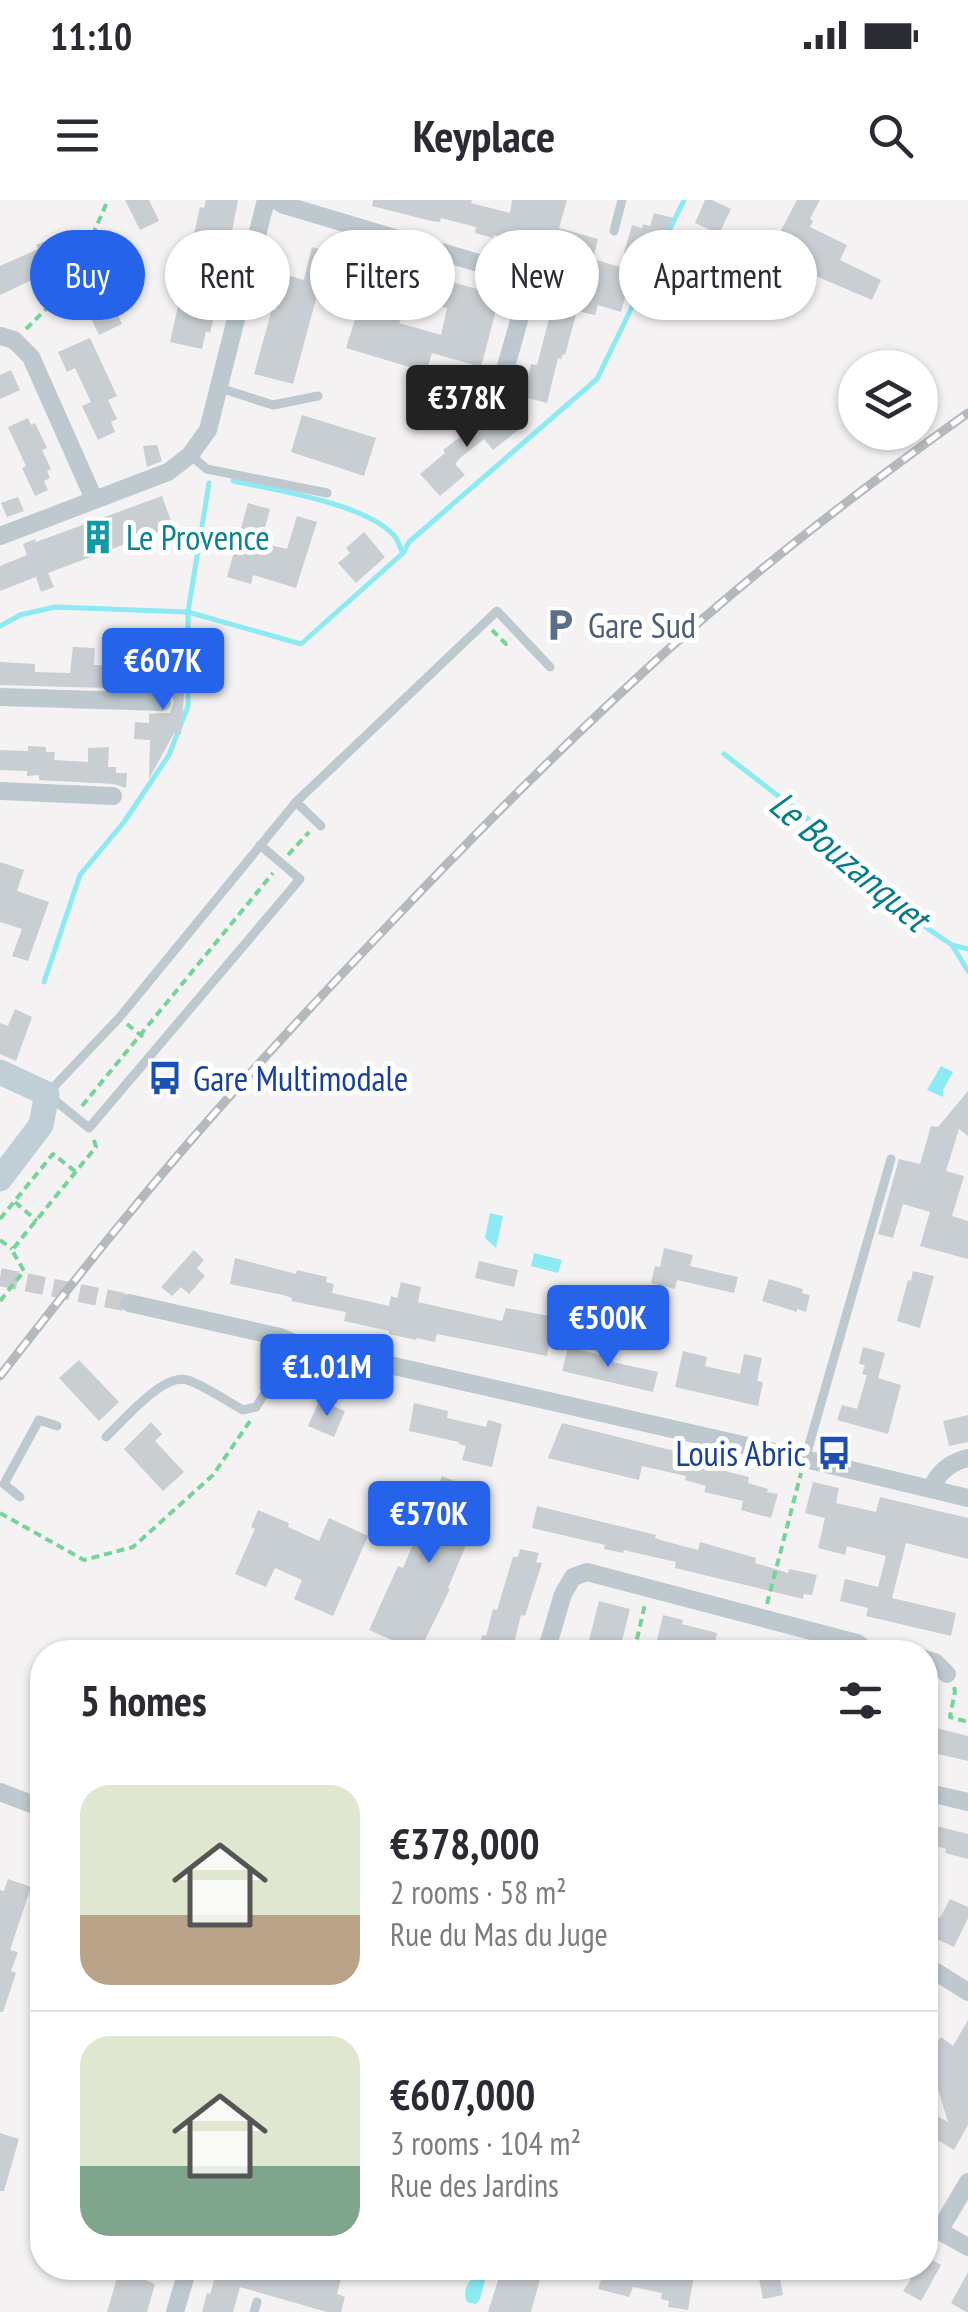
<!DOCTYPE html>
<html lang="en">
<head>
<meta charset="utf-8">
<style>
  :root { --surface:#fff; --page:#f2f2f3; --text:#2b2b33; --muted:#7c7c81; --line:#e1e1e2; --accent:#2563eb }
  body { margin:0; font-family:"PT Sans Narrow",sans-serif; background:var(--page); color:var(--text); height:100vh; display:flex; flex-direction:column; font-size:38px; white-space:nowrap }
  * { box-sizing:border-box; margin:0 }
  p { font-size:32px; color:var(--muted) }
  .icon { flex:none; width:55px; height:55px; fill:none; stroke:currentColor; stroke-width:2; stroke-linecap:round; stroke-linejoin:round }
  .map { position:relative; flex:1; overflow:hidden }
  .sheet { position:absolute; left:30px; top:1440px; width:908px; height:640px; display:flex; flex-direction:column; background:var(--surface); border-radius:40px; box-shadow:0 2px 8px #0004 }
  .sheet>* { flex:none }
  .top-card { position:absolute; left:30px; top:30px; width:910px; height:90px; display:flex; gap:20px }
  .tools { position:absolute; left:838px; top:150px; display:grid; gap:20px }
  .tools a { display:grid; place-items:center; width:100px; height:100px; border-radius:50%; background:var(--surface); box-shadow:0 2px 8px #0004; font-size:50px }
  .price { position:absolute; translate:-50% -85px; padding:0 22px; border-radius:10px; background:var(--accent); color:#fff; font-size:32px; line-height:65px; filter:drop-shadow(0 2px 5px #0008) }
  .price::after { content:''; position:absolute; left:50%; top:60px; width:30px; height:22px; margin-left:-15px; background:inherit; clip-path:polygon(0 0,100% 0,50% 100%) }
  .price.current { background:#222; color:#fff }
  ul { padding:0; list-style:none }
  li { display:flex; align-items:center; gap:30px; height:250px; padding:0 50px }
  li+li { border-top:2px solid var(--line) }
  li span { display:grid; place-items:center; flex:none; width:280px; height:200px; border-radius:30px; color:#555 }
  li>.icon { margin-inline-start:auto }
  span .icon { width:120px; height:120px; fill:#fffc; stroke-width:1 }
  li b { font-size:42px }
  h2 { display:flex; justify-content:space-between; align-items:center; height:120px; padding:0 50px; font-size:42px }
  .pill { padding:0 35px; border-radius:45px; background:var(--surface); box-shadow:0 2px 8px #0004; font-size:35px; line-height:90px }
  .pill.current { background:var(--accent); color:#fff }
  .status { display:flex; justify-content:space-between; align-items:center; height:70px; padding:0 50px; background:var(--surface); direction:ltr }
  .status svg { height:28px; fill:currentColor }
  header { display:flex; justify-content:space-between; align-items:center; height:130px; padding:0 50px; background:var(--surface); font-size:45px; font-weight:600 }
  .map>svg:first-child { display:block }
  .water { fill:#8beaf2 }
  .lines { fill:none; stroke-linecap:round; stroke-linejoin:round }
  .stream { stroke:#8beaf2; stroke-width:5 }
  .building { fill:#c9ced2; fill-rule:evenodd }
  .minor-tunnel { stroke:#cacccf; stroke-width:18; stroke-dasharray:18 9; stroke-linecap:butt }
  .path { stroke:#75d499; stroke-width:4; stroke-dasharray:8 5; stroke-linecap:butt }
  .service { stroke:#bdc9cf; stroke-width:9 }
  .minor { stroke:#bdc9cf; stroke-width:18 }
  .secondary { stroke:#bfced7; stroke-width:25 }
  .rail-casing { stroke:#b4b9bd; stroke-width:9 }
  .rail { stroke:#fff; stroke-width:5; stroke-dasharray:15; stroke-linecap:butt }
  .labels { text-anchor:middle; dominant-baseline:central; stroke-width:10; stroke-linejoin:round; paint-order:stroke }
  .culture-label { font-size:35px; fill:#0d838f; stroke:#fff; text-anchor:start }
  .service-label { font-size:35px; fill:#4e5e75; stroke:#fff; text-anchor:start }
  .transit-label { font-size:35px; fill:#164399; stroke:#fff; text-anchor:start }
  .water-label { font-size:38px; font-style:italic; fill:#077d87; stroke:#fff }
</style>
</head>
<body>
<div class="status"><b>11:10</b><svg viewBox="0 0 49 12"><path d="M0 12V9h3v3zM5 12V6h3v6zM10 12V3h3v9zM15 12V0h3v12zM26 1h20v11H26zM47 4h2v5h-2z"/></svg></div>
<header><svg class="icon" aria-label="menu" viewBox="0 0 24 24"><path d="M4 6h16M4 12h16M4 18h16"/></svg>Keyplace<svg class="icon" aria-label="search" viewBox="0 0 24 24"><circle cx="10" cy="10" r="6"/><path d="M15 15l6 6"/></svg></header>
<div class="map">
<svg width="968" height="2112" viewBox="0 0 968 2112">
  <rect width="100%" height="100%" fill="#f5f2f3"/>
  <!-- water -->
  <g class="water">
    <polygon points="941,866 953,872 943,890 943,897 927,890"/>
    <polygon points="490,1013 503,1016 496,1048 485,1038"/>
    <polygon points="534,1053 562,1060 558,1073 531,1066"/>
    <polygon points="578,1094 592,1097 588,1117 592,1119 590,1125 572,1121"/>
    <path d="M479 2074 485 2080 480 2099 476 2104 467 2102C462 2091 468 2079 479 2074Z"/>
  </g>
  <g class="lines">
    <!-- stream -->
    <g class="stream">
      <path d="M233 281C275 290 370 304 396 338 399 343 400 348 403 353"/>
      <polyline points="0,426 20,415 55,407 188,412 301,444 403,353 409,342 597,179 684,0"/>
      <polyline points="724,554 812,622 905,713 952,745 968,771"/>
      <polyline points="952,745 968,749"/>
      <polyline points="44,782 80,675 124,622 169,555 188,506 188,412 209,283"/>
    </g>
  </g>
  <!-- building -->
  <g class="building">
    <polygon points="125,0 149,0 159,21 140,30"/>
    <polygon points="206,0 238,0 230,42 226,42 220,70 224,71 220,86 216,86 210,114 214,116 210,133 206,131 202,149 170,142 200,7 204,8"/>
    <polygon points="373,0 472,0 471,3 510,13 512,0 567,0 559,28 598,39 593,59 620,67 632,25 642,28 643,24 650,26 654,13 673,18 639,88 629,83 621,112 598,105 595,115 577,111 565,155 563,154 561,159 558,158 547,203 524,197 531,164 537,165 549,119 545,118 550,102 553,102 560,78 564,79 571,50 529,40 528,43 494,35 493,38 475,33 476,27 441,18 440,22 431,21 372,6"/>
    <polygon points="705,0 712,0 731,9 719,34 695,23"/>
    <polygon points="797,0 820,0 810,19 813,21 810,27 847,45 840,60 881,80 872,100 771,57 780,40 777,38"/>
    <polygon points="56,37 65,56 58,59 60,63 30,76 32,80 0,95 0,66 38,49 36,45"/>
    <polygon points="114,46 127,75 113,81 122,101 113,105 122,124 99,135 90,116 99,112 90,92 104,86 95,66 100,63 95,54"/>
    <path d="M312 47 361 60 362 58 500 95 481 167 432 153 426 172 346 148 357 113 372 118 378 90 343 81 336 105 316 99 293 184 254 174 272 109 276 110 283 74 304 80ZM411 98 447 108 441 135 399 123Z"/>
    <polygon points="90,138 117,196 108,200 117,219 111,222 115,232 98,240 82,206 91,202 84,187 75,168 67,172 58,152"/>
    <polygon points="11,170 20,190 0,199 0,175"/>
    <polygon points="498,207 518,230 493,250 484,239 460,258 455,264 465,275 440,296 420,274 445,253 443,250 473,227 474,228"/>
    <polygon points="302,215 376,238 364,276 291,252"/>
    <polygon points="28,218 31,225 35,223 47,248 42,250 51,269 47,271 50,278 44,281 48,290 35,296 22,268 26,266 8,227"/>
    <polygon points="157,245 162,261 147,267 143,246"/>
    <polygon points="162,296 173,326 48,373 54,387 41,392 36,377 0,391 0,366 27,355 23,344 35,339 36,342"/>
    <polygon points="18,297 24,311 7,317 1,303"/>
    <polygon points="248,303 270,309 261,343 287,349 297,316 317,322 296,388 253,375 251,384 227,377"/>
    <polygon points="364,332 385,357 356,383 338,363 350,353 346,348"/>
    <polygon points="73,447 95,448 94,465 144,467 143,489 0,485 0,462 35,464 35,472 70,473"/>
    <polygon points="153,460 181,462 180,480 185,481 181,534 174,533 149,579 150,540 134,539 135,522 149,523 149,514 170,513 174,501 171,493 171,483 152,480"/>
    <polygon points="28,546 46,547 46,552 55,552 54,560 88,562 88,548 109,547 108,567 116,567 116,573 127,573 126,588 114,584 39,580 39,575 27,576 27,571 0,570 0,550 28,551"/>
    <polygon points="0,662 24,670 17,691 49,702 28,761 12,756 22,729 0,722"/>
    <polygon points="15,809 32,817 16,861 0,854 0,823 8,826"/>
    <polygon points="968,891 968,936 959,929 946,971 964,976 952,1016 968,1021 968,1059 920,1046 930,1012 903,1004 893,1038 878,1034 899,959 920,964 931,926 938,927"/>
    <polygon points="664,1048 693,1055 690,1066 738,1077 734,1093 677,1080 675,1089 651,1083 655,1066 660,1067"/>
    <polygon points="194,1050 204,1060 197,1068 205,1076 189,1094 181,1087 172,1096 161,1087"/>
    <polygon points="235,1058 296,1074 297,1070 327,1077 326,1082 334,1084 332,1093 389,1106 391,1096 397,1098 401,1082 421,1087 418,1102 502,1121 506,1108 555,1117 547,1156 437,1134 435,1142 417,1138 416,1140 389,1134 389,1131 344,1121 346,1112 291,1101 292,1098 283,1095 230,1084"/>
    <polygon points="479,1061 518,1070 514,1087 475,1078"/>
    <polygon points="913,1071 934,1076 920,1128 897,1121 908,1080 911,1081"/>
    <polygon points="769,1079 803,1089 802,1093 810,1095 806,1112 797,1109 797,1112 762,1101"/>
    <polygon points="568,1147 613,1158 613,1162 658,1172 653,1192 562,1171"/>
    <polygon points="863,1147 885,1153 878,1178 901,1185 888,1234 837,1220 842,1205 857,1209 867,1175 862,1174 865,1165 859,1164"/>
    <polygon points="683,1151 707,1157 705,1166 740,1174 744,1154 762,1158 757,1181 763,1182 758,1206 675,1187"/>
    <polygon points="79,1160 119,1202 99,1221 59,1178"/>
    <polygon points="319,1201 345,1211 334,1237 308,1226"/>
    <polygon points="414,1203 448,1211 447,1218 486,1227 488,1220 502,1224 492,1267 462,1260 466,1246 459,1244 459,1242 409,1231"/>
    <polygon points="968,1215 968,1242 949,1246 943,1221"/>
    <polygon points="151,1222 162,1234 155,1241 184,1272 163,1291 124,1249"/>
    <polygon points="562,1223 699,1257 697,1264 749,1277 748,1283 768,1289 767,1292 778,1294 771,1318 741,1310 743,1301 704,1292 706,1286 685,1280 686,1276 642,1266 639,1280 548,1258"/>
    <polygon points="442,1276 487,1295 448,1388 450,1389 419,1452 369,1430 398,1366 403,1368"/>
    <polygon points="813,1282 839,1288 836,1303 876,1312 880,1297 968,1318 968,1359 906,1343 892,1398 956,1413 951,1436 866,1416 868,1408 840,1401 845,1379 878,1387 886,1356 847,1346 845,1355 818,1348 825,1318 805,1313"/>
    <polygon points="537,1306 656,1335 655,1338 664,1341 698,1350 700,1342 756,1358 755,1363 788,1373 789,1369 817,1375 812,1395 804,1394 803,1399 675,1368 676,1362 632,1352 624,1350 623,1353 604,1349 605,1345 532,1328"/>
    <polygon points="258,1310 289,1323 288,1327 319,1341 329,1318 368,1336 333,1416 294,1399 302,1380 275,1368 266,1387 235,1374 255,1329 251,1327"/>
    <polygon points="520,1349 539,1353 536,1362 542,1363 525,1416 521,1415 514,1443 510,1441 507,1452 478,1452 482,1435 486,1436 493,1409 497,1410 513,1357 518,1357"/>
    <polygon points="599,1401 630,1409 619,1452 586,1452"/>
    <polygon points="663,1415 683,1420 682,1424 717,1433 713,1452 684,1450 683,1452 654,1452"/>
    <polygon points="936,1528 968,1536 968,1561 925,1551 925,1534 934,1536"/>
    <polygon points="925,1623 968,1634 968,1659 945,1653 946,1649 936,1646 937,1643 925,1640"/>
    <polygon points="8,1679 31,1687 10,1750 18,1752 11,1771 16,1773 3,1812 0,1812 0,1690 4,1691"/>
    <polygon points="950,1699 968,1707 968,1718 954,1747 926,1734 935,1716 940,1718"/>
    <polygon points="968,1820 968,1925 954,1950 939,1941 925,1965 925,1921 930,1912 948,1922 938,1889 935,1845 941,1837 953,1846"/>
    <polygon points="0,1933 19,1939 4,1991 0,1991"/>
    <polygon points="925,2056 941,2065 921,2101 903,2091 911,2079 891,2068 925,2068"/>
    <polygon points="120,2068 142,2068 139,2077 155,2084 147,2112 107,2112"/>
    <polygon points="222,2068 332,2068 343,2071 337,2094 345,2097 341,2112 327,2112 240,2087 233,2112 202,2112 207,2093 210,2094 215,2078 218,2080"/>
    <polygon points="502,2068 543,2068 531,2112 488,2112"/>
    <polygon points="605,2068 695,2068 688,2110 668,2107 669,2101 661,2099 662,2093 633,2087 629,2097 598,2089"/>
    <polygon points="757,2068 778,2068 783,2095 763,2099"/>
    <polygon points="968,2072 968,2112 966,2112 951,2103"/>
  </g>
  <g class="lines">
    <!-- minor-tunnel -->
    <polyline class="minor-tunnel" points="0,1077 129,1103"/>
    <!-- path -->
    <g class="path">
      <polyline points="26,129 71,84 108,0"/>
      <polyline points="492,430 506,444 510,439"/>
      <polyline points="288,655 309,632"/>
      <polyline points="127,824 143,837"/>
      <polyline points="82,906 273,673"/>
      <polyline points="15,1002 37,1021"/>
      <polyline points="0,1019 53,954 76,972"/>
      <polyline points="0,1040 12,1049"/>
      <polyline points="0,1101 24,1071 12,1050 96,947 93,937"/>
      <polyline points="0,1313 84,1360 133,1347 213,1275 250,1221"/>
      <polyline points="767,1404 801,1273"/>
      <polyline points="634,1452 645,1404"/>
      <polyline points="954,1487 955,1491 950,1517 968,1522"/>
    </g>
    <!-- service -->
    <g class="service">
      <polyline points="614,31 622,0"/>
      <polyline points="220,188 273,205 318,196"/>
      <polyline points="190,255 207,269 327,293"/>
      <polyline points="296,602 321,626"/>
      <polyline points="260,645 300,679 89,928 47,894 119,818 296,602 497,411 550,467"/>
      <path d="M106 1237C123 1221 163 1173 187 1180 200 1183 230 1203 243 1210L256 1207 297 1144"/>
      <polyline points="805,1259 891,959"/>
      <polyline points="20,1297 4,1284 39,1220 57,1226"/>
      <polyline points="254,2112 257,2102"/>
    </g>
    <!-- minor -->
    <g class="minor">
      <polyline points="276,0 284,5 522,76 528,89 501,184 434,221"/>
      <polyline points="0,136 14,140 31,157 94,299"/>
      <polyline points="0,336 168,272 190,255 208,230 266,0"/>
      <polyline points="0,497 162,502"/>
      <polyline points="0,591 113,596"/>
      <polyline points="129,1103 280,1137 297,1144 805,1259 968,1298"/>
      <path d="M931 1289C938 1272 951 1262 968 1258"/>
      <polyline points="546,1452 563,1394 573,1377 587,1372 857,1443 869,1452"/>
      <polyline points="869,1452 886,1450 895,1452"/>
      <polyline points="925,1459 935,1462 947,1474"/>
      <polyline points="0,1592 42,1608"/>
      <polyline points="925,1592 968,1602"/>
      <polyline points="925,1765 968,1792"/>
      <polyline points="925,2023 968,2047"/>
      <polyline points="939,2031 968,1982"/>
      <polyline points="175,2112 188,2068"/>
    </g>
    <!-- secondary -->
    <polyline class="secondary" points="0,872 47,894 41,925 0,979"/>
    <!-- rail casing -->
    <g class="rail-casing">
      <path id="rail" d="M0 1176C42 1122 84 1068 127 1016 207 918 293 825 380 734 484 624 591 516 705 417 789 344 878 277 968 213"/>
    </g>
    <!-- rail -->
    <use href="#rail" class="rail"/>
  </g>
  <!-- icons -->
  <defs>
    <g id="building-bare" transform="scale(2.7)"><path d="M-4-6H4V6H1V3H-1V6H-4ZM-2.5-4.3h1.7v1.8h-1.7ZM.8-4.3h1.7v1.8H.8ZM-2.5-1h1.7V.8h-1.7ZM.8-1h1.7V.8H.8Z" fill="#0f9aa8" stroke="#fff" stroke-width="2.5" paint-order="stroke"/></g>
    <g id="parking-bare" transform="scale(2.7)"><path d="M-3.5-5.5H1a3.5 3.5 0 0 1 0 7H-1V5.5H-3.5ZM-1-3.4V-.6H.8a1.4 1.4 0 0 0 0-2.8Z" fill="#5c6f8a" stroke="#fff" stroke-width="2.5" paint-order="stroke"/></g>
    <g id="bus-bare" transform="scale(2.7)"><path d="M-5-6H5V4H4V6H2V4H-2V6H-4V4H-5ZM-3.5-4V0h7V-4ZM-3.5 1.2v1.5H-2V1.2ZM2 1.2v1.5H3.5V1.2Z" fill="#1a4fb4" stroke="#fff" stroke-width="2.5" paint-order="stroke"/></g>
  </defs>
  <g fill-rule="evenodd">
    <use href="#building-bare" x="98" y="337"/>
    <use href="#parking-bare" x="560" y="425"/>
    <use href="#bus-bare" x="165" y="878"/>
    <use href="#bus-bare" x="834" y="1253"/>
  </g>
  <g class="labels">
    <!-- culture labels -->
    <g class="culture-label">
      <text x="126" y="337">Le Provence</text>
    </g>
    <!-- service labels -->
    <g class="service-label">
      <text x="588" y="425">Gare Sud</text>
    </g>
    <!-- transit labels -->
    <g class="transit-label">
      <text x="193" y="878">Gare Multimodale</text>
      <text x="806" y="1253" text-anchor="end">Louis Abric</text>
    </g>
    <!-- water labels -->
    <g class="water-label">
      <text transform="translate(850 660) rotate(40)">Le Bouzanquet</text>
    </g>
  </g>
</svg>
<div class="tools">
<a><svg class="icon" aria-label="layers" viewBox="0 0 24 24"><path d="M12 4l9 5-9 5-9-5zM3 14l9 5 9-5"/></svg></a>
</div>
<b class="price current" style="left:467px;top:250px">€378K</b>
<b class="price" style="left:163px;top:513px">€607K</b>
<b class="price" style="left:608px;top:1170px">€500K</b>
<b class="price" style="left:327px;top:1219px">€1.01M</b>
<b class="price" style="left:429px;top:1366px">€570K</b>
<div class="top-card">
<a class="pill current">Buy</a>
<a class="pill">Rent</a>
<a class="pill">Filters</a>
<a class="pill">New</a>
<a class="pill">Apartment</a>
</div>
<section class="sheet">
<h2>5 homes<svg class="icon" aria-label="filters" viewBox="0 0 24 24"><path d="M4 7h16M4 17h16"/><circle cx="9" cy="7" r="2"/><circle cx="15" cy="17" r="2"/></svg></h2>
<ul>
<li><span style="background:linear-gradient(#dfe7d0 65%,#b9a48a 0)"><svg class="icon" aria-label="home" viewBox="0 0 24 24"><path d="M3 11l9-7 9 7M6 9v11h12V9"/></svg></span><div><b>€378,000</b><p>2 rooms · 58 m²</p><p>Rue du Mas du Juge</p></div></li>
<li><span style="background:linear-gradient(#dfe7d0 65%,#7fa58c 0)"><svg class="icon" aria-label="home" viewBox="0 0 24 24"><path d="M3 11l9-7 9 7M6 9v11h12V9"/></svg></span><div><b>€607,000</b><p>3 rooms · 104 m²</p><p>Rue des Jardins</p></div></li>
</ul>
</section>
</div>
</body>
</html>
